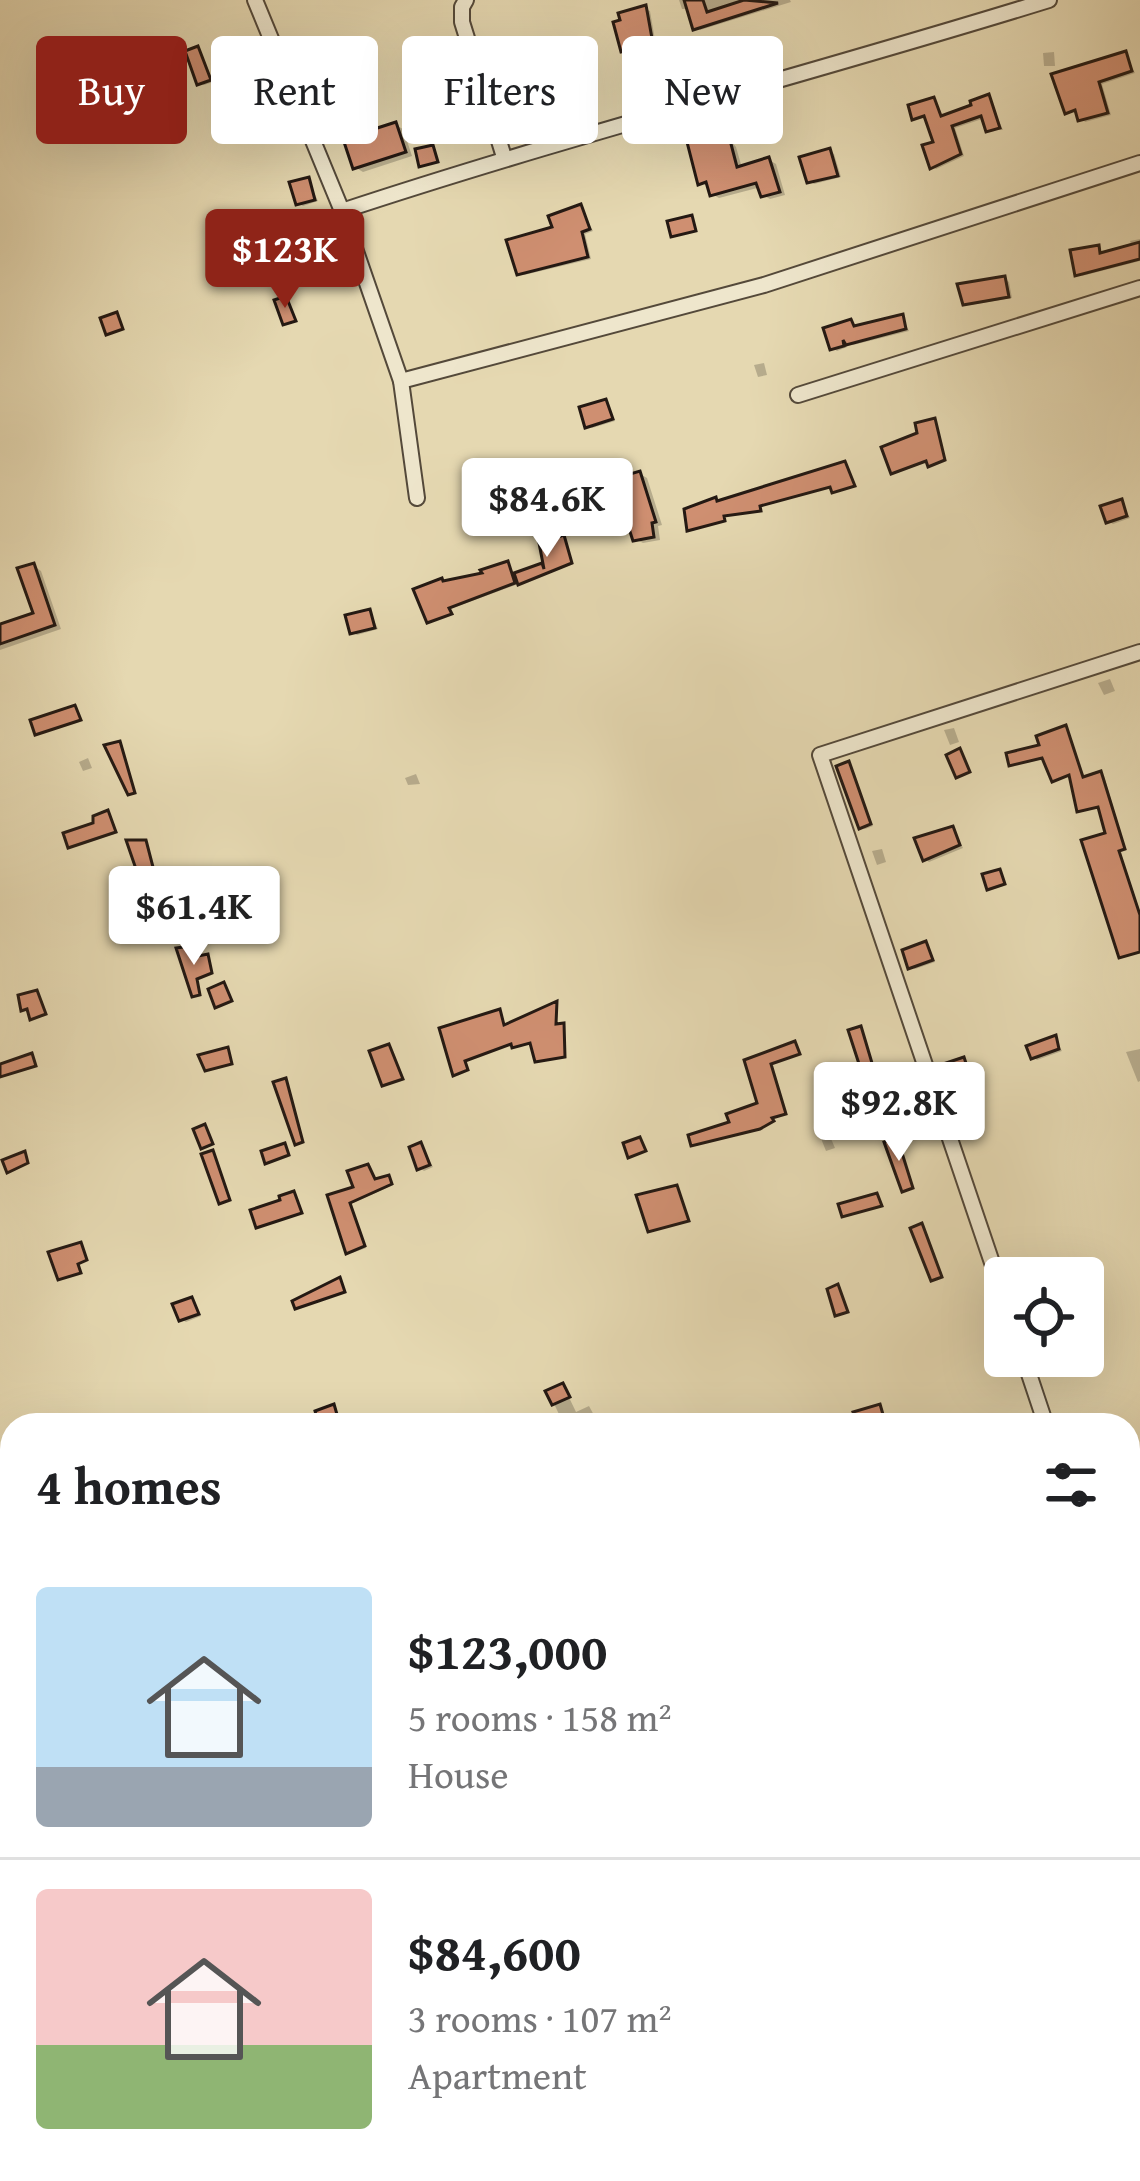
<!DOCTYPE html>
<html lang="en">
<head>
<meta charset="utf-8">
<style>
  :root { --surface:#fff; --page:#f6f6f6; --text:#202124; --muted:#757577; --line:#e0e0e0; --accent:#8f2418 }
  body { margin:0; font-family:"Gentium Book Plus",serif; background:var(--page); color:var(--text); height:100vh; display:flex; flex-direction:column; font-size:45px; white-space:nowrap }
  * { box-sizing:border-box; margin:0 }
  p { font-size:39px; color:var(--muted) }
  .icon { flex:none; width:66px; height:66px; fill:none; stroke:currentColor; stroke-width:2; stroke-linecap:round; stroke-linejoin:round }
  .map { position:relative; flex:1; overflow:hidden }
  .sheet { position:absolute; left:0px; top:1413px; width:1140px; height:768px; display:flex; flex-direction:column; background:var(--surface); border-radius:36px 36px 0 0; box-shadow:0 12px 48px #0002 }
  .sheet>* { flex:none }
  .hud { position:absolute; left:36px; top:36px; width:1068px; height:108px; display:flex; gap:24px }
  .tools { position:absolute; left:984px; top:1257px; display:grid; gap:24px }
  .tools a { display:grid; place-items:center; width:120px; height:120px; border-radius:12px; background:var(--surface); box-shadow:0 12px 48px #0002; font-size:60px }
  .price { position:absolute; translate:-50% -102px; padding:0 27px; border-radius:12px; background:#fff; color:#222; font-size:39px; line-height:78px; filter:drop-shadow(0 3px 6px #0008) }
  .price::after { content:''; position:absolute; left:50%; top:72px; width:36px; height:27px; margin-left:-18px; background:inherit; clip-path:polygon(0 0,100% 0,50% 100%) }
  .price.on { background:var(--accent); color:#fff }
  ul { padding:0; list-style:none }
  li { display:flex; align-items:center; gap:36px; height:300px; padding:0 36px }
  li+li { border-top:3px solid var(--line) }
  li span { display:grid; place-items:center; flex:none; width:336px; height:240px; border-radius:12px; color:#555 }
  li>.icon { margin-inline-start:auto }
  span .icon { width:144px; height:144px; fill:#fffc; stroke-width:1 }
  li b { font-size:51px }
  h2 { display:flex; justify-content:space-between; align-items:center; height:144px; padding:0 36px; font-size:51px }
  .pill { padding:0 42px; border-radius:12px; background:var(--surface); box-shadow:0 12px 48px #0002; font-size:42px; line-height:108px }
  .pill.on { background:var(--accent); color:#fff }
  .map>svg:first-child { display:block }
  .shadow { fill:#0003 }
  .building { fill:#cf8f71; stroke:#241913; stroke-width:3 }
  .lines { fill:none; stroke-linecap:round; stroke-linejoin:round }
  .street-casing { stroke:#54493a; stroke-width:18 }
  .street { stroke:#eee6cc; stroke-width:14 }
</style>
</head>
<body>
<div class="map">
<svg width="1140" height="2181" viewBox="0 0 1140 2181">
  <rect width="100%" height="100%" fill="#e5d8b1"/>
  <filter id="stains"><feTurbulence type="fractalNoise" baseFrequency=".00167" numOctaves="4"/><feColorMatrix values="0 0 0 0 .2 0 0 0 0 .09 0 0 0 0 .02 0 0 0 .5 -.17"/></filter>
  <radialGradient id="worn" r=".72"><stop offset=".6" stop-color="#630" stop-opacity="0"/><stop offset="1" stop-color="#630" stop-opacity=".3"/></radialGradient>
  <!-- shadow -->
  <g class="shadow">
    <polygon points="679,0 790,0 791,2 700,30 690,9 682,9"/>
    <polygon points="645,9 650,11 656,46 628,53 624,50"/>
    <polygon points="544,47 552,72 535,77 532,75"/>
    <polygon points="198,49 213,82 204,85 200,83"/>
    <polygon points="1054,52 1055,66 1044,66 1043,53"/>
    <polygon points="1125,54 1135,73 1102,84 1111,115 1085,122 1078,112 1067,112"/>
    <polygon points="711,60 714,72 704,75 700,63"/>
    <polygon points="988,97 1003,130 989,130 985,118 955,128 964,156 936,169 932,167 937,143 928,117 915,118 934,100 944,118"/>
    <polygon points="395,125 403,129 412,156 363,172 355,167"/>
    <polygon points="719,127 736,147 742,168 769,160 776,164 785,195 770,199 763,195 761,187 719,198 712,194 710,186 700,183 707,139"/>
    <polygon points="829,151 834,154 841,177 814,184 810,181"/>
    <polygon points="308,180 318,201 303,206 298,203"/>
    <polygon points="581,208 593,231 585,234 591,259 524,275 519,273"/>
    <polygon points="1140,239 1140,261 1082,276 1078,274 1098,248 1103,255 1132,247 1130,241"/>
    <polygon points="1005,279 1009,282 1012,298 970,305 966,303"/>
    <polygon points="902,317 909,331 853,345 846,342 847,347 837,351 833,348 851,322 857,328"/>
    <polygon points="764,363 767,375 758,377 754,365"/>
    <polygon points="606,402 615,421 592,428 588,426"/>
    <polygon points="640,474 647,478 662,525 658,526 660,540 643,543 635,539"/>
    <polygon points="1121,502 1130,518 1113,524 1108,521"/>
    <polygon points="563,539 573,564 450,609 452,615 429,621 486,575 508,564 513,576 542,566 547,569"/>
    <polygon points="34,566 41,571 61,629 0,650 0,627 37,615"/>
    <polygon points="370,612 378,629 357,635 352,632"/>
    <polygon points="1110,679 1115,691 1104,695 1098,683"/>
    <polygon points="954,728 959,742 950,745 944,730"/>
    <polygon points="1066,729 1085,779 1104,776 1126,850 1120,851 1140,912 1140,952 1124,957 1109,835 1101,808 1080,810 1072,775 1054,780 1046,758 1012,765"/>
    <polygon points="88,758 92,768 83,771 79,762"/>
    <polygon points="849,765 873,826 865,829 861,827"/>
    <polygon points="416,774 420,784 408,785 405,778"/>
    <polygon points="108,813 118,833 70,846 96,825"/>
    <polygon points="953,829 963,848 929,862 925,859"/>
    <polygon points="882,849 886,862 877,865 872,851"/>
    <polygon points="926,944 935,962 915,969 911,967"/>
    <polygon points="1055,1038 1062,1051 1037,1060 1033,1057"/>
    <polygon points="1140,1049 1140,1081 1138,1082 1126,1052"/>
    <polygon points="964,1061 974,1081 956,1086 951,1083"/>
    <polygon points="829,1134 835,1148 826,1151 820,1136"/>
    <polygon points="421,1145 433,1167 424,1171 420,1168"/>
    <polygon points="368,1168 377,1182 388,1178 393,1185 351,1204 366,1248 352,1253 331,1197 356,1189"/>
    <polygon points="192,1300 201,1316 186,1322 181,1319"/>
    <polygon points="564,1387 576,1412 589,1406 595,1417 580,1425 564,1425 549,1393"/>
    <polygon points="12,1596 12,1607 0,1610 0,1601"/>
    <polygon points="12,1722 12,1734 1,1735 0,1725"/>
    <polygon points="178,2169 191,2169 194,2173 188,2179"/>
    <polygon points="527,2169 554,2169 530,2175"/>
    <polygon points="677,2169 687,2169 693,2181 683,2181"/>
  </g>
  <!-- building -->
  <g class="building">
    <polygon points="684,0 703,0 707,12 744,0 778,3 693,30"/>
    <polygon points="646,5 653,44 621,52 613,22 620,20 618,13"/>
    <polygon points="544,43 550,71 529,77 523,48"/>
    <polygon points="198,46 211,80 197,85 185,51"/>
    <polygon points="1126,51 1132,71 1099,82 1108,113 1078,121 1075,110 1065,114 1051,74"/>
    <polygon points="989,94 1000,128 986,132 981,116 952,126 961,154 930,169 922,145 933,142 924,116 912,120 908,105 934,97 941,116 971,105 970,101"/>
    <polygon points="396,122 406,152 353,169 343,139"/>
    <polygon points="720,124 725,142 730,140 737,167 769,157 780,192 761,197 756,183 710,196 706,182 698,185 687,142 704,137 701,129"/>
    <polygon points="433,145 438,162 419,167 415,149"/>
    <polygon points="830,148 838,176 807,183 799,157"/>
    <polygon points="309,177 315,200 296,205 289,182"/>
    <polygon points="581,204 590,229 582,232 588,257 517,275 506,240 552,227 548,216"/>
    <polygon points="692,215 696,231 671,237 667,221"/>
    <polygon points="1140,242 1140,259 1075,276 1070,250 1099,245 1100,253"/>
    <polygon points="1005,276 1009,297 963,305 957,284"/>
    <polygon points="286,296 296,321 283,325 274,300"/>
    <polygon points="117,312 123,329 106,335 100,318"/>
    <polygon points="903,314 906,329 846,345 843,340 844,346 830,350 823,328 851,319 854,326"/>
    <polygon points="606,399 613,419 585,428 579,407"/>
    <polygon points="935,418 945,460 928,467 926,461 891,474 881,447 917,433 915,423"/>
    <polygon points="845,461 855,486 832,493 830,487 760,506 761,511 724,516 725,521 687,531 684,509 716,497 717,501"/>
    <polygon points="640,471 656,522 652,523 654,537 633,541 613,479"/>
    <polygon points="1122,499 1127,516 1106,523 1100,506"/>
    <polygon points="564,535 572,563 518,585 514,573 542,563 544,569 539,543"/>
    <polygon points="508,561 515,583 449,608 452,614 427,623 413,589 442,578 443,581 482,573 480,570"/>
    <polygon points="34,563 55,625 0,644 0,624 33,613 17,568"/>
    <polygon points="370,609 375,628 350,634 345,615"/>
    <polygon points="75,705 81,720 35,735 30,720"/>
    <polygon points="1066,725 1083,777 1101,771 1125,849 1119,851 1140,915 1140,952 1119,958 1081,840 1105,833 1098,807 1077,812 1069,775 1052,782 1042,758 1009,766 1006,753 1039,745 1036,736"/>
    <polygon points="120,741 135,793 128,795 104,745"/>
    <polygon points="960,748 970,772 956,778 946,755"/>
    <polygon points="849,761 871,824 859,829 836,766"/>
    <polygon points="108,810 116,832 68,848 63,833 93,823 93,816"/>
    <polygon points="953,826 960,845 923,861 914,838"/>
    <polygon points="126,840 146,840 153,867 137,872"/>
    <polygon points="1000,869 1005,884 987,890 982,874"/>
    <polygon points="926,941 933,960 908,969 902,950"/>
    <polygon points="191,946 193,957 208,954 212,973 197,979 200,995 192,997 176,948"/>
    <polygon points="224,982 232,1001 215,1008 208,989"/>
    <polygon points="37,990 46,1014 30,1020 27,1009 21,1011 18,995"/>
    <polygon points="557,1001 556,1024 564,1023 565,1057 535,1062 530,1043 512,1048 511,1044 465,1061 468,1070 453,1076 439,1028 500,1009 504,1025"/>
    <polygon points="861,1026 872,1063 860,1067 848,1030"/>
    <polygon points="1056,1035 1059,1049 1031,1059 1026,1046"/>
    <polygon points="795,1041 800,1054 771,1064 786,1114 772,1118 774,1121 760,1129 691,1146 688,1135 729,1122 726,1114 757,1103 744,1060"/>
    <polygon points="389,1044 403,1079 382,1086 369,1051"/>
    <polygon points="228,1047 232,1064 205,1071 198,1055"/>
    <polygon points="32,1053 36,1066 0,1077 0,1064"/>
    <polygon points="964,1057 971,1079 949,1085 943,1064"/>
    <polygon points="286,1078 303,1142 295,1145 273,1082"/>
    <polygon points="205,1124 213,1144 201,1149 193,1129"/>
    <polygon points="640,1137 646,1151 628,1158 623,1143"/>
    <polygon points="897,1137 913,1188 902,1192 884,1142"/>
    <polygon points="421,1142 430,1165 417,1170 409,1147"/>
    <polygon points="285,1143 289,1155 265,1164 261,1151"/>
    <polygon points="213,1150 230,1200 219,1204 201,1154"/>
    <polygon points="25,1151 28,1163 7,1173 2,1160"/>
    <polygon points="368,1164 375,1179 389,1175 392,1184 350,1203 365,1246 346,1254 327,1195 353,1187 347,1171"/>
    <polygon points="677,1185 689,1221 648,1232 636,1195"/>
    <polygon points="294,1191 302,1213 256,1228 250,1210 280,1200 279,1196"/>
    <polygon points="877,1193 882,1206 842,1217 838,1204"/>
    <polygon points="922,1223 942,1277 931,1281 910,1228"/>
    <polygon points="81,1242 87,1260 78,1264 81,1273 58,1280 48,1252"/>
    <polygon points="340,1277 345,1292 295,1309 292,1301"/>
    <polygon points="838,1284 848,1312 835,1316 827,1289"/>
    <polygon points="192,1297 199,1314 179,1321 172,1304"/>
    <polygon points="563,1383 570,1397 552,1405 545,1391"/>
    <polygon points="334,1404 340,1425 319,1425 315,1411"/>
    <polygon points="880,1404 886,1425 858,1425 853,1412"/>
    <polygon points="1140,2152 1140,2181 1108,2181 1121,2169 1128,2169 1128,2163"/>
  </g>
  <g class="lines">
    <!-- street casing -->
    <g class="street-casing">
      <g id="street">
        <polyline points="255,0 342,211 401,381"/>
        <polyline points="466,0 462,7 462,22 504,157"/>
        <path d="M342 211C575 134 814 73 1049 0"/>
        <polyline points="798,395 1140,288"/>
        <polyline points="417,498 401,381 764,285 1140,163"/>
        <polyline points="1005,1301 820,755 1140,652"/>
        <polyline points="1023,1356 1046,1425"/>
        <polyline points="1128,1671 1140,1707"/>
      </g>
    </g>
    <!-- street -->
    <use href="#street" class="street"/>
  </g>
  <rect width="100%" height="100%" filter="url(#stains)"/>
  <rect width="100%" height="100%" fill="url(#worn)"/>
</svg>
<div class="tools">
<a><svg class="icon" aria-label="locate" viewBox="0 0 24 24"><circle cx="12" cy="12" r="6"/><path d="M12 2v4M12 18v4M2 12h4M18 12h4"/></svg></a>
</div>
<b class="price on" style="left:285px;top:311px">$123K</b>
<b class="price" style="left:547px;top:560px">$84.6K</b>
<b class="price" style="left:194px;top:968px">$61.4K</b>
<b class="price" style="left:899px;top:1164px">$92.8K</b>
<div class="hud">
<a class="pill on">Buy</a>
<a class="pill">Rent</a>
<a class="pill">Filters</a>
<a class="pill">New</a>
</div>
<section class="sheet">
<h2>4 homes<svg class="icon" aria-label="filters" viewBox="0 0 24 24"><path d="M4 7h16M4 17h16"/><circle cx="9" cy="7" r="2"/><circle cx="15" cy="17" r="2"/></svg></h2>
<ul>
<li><span style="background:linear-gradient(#bfe0f5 75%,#9aa5b1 0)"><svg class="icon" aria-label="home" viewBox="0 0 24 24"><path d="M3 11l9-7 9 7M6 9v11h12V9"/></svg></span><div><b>$123,000</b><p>5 rooms · 158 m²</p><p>House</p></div></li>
<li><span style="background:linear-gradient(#f6c9c9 65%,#8fb573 0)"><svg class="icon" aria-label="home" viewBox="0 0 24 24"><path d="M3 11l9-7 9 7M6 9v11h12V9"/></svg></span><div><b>$84,600</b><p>3 rooms · 107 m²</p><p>Apartment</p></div></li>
</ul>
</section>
</div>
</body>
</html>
